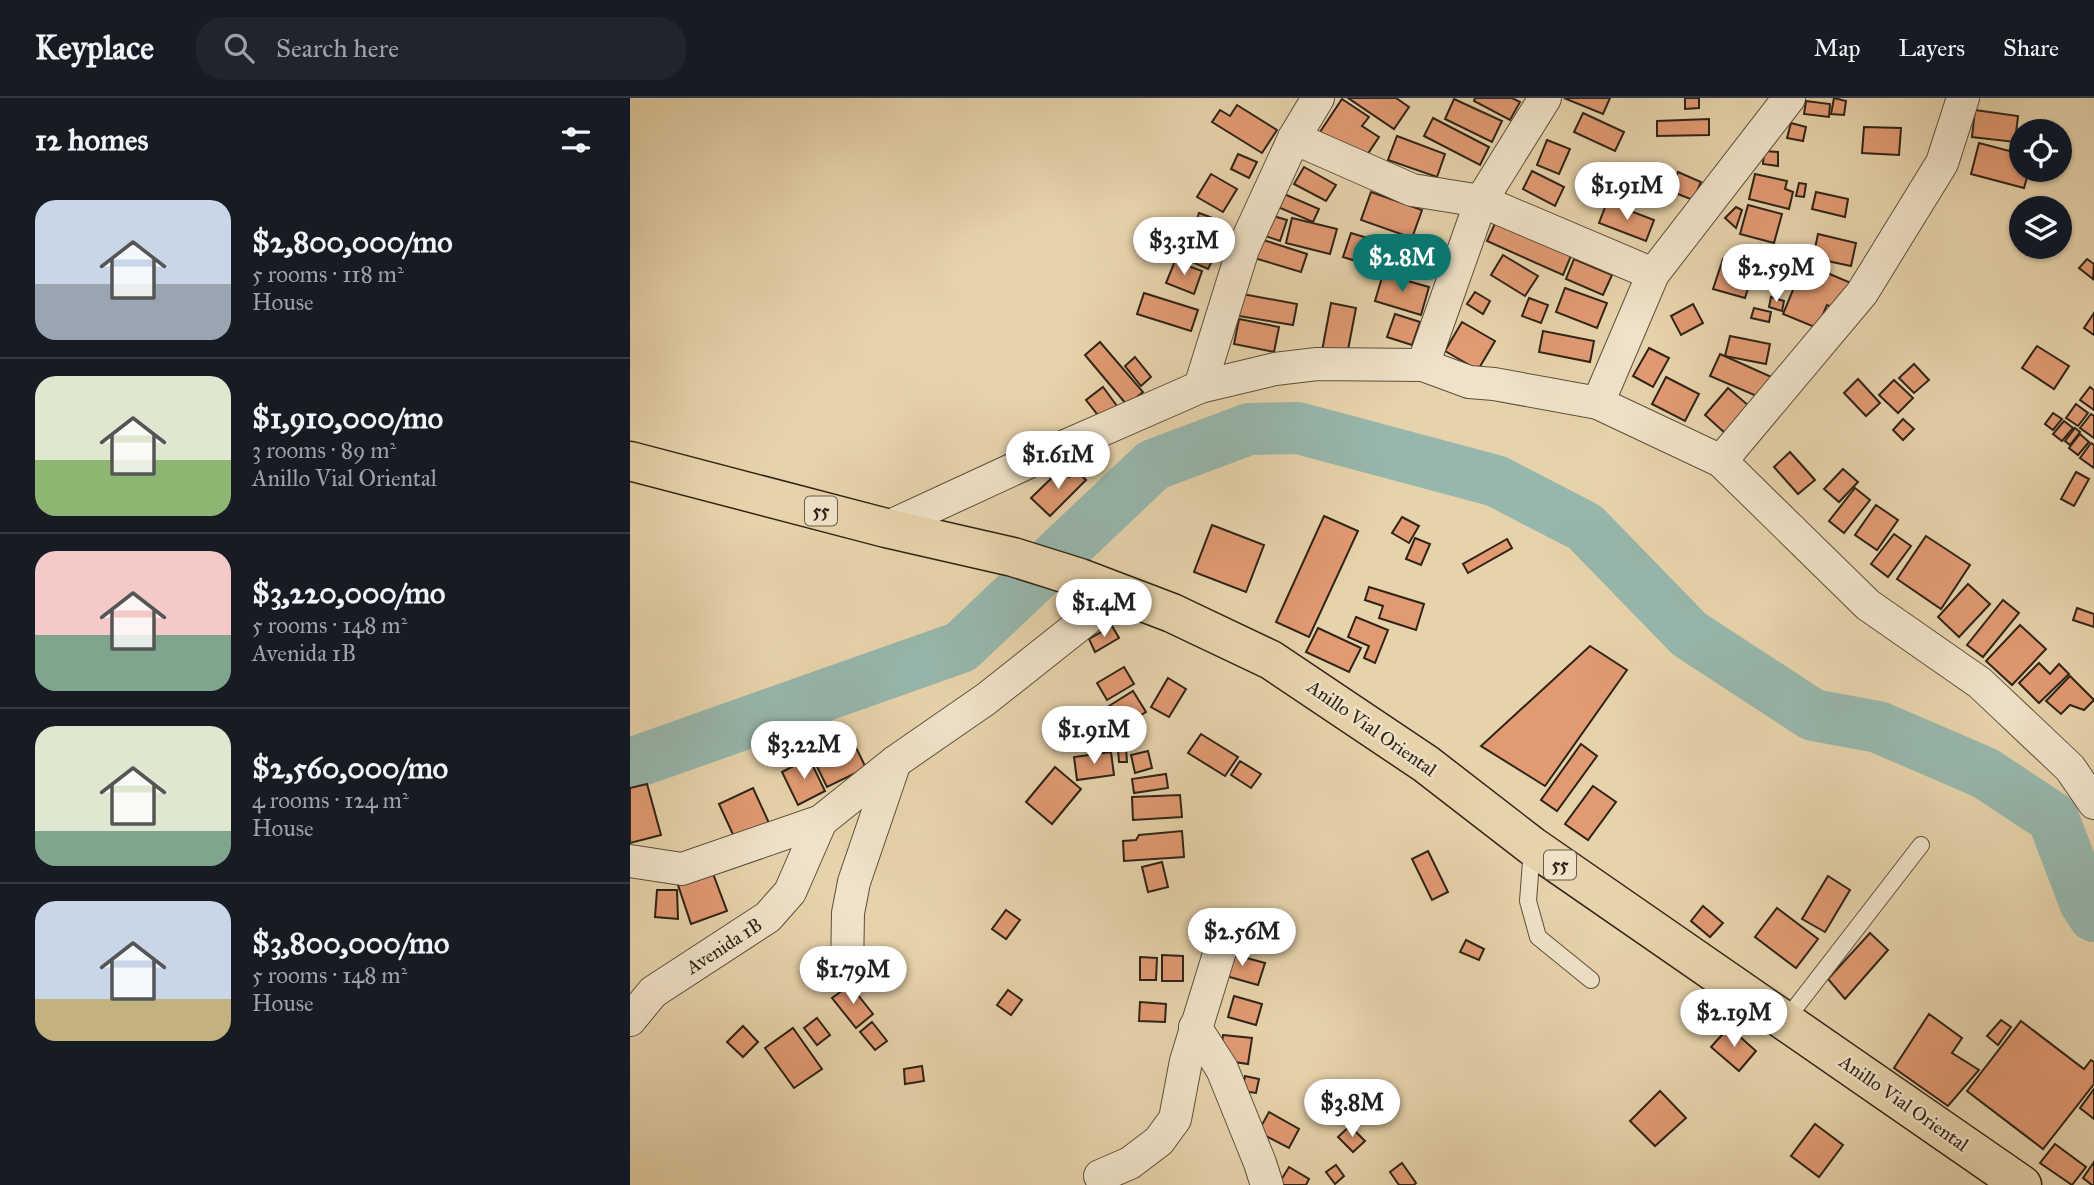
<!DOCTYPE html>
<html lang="en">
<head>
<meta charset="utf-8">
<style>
  :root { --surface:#171b24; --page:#20242c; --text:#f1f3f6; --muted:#9ea1a6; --line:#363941; --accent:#0f766e }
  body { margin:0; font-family:"IM FELL Great Primer",serif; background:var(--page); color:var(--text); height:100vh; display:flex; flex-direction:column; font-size:26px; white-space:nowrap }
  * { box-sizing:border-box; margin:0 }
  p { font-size:23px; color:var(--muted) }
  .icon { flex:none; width:38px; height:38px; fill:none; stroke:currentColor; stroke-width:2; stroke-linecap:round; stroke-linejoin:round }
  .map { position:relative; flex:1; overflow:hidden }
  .side { display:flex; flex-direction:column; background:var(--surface); width:630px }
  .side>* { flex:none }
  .buttons { position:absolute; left:1379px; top:21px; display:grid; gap:14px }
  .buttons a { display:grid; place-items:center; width:63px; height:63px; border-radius:50%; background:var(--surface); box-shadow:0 2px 5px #0004; font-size:35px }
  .price { position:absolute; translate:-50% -60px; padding:0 16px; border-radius:24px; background:#fff; color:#222; font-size:23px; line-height:46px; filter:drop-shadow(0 2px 4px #0008) }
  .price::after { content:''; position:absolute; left:50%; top:42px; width:21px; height:16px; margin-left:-10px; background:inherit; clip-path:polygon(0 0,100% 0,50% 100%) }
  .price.selected { background:var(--accent); color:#fff }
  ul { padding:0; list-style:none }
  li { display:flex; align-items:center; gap:21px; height:175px; padding:0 35px }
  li+li { border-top:2px solid var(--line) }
  li span { display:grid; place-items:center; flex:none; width:196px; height:140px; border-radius:21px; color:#555 }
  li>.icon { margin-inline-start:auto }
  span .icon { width:84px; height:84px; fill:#fffc; stroke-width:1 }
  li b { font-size:30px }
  h2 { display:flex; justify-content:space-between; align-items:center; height:84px; padding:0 35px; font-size:30px }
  header { display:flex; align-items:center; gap:42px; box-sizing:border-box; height:98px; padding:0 35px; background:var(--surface); border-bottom:2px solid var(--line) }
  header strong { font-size:33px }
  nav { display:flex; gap:38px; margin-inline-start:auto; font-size:24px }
  .search { width:490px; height:63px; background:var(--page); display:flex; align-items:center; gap:18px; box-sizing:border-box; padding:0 24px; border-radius:28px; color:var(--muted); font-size:26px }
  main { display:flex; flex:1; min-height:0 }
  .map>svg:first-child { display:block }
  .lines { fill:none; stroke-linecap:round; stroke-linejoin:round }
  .river { stroke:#97b7ac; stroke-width:52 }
  .building { fill:#e29a73; stroke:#2e2417; stroke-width:2 }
  .service-casing { stroke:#5c503c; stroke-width:18 }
  .minor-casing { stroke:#5c503c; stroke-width:34 }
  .trunk-casing { stroke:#2e2417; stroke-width:41 }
  .service { stroke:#efe2c8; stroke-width:16 }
  .minor { stroke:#efe2c8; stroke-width:32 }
  .trunk { stroke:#e7d3ab; stroke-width:38 }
  .labels { text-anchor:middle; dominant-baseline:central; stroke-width:5; stroke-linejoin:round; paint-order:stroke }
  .shield { fill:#efe2c8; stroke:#685d4c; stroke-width:2 }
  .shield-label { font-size:18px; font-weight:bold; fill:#2e2417 }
  .street-label { font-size:19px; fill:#2e2417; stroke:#efe2c8 }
</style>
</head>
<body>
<header>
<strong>Keyplace</strong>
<div class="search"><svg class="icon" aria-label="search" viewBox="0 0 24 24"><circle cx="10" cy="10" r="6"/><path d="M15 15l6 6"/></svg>Search here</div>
<nav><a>Map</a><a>Layers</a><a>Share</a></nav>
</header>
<main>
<section class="side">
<h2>12 homes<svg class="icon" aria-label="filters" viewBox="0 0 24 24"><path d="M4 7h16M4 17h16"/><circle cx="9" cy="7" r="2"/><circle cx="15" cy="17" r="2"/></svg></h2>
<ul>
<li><span style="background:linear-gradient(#c9d6e8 60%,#9aa5b1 0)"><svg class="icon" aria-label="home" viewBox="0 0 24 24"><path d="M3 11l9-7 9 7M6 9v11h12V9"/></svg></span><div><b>$2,800,000/mo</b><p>5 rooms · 118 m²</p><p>House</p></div></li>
<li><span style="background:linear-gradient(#dfe7d0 60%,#8fb573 0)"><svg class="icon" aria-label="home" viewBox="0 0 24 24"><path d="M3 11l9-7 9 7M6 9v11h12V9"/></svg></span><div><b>$1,910,000/mo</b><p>3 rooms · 89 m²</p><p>Anillo Vial Oriental</p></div></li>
<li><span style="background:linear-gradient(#f6c9c9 60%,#7fa58c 0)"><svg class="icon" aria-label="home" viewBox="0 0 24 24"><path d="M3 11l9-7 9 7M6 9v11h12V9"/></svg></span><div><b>$3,220,000/mo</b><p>5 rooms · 148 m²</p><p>Avenida 1B</p></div></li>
<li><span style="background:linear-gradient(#dfe7d0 75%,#7fa58c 0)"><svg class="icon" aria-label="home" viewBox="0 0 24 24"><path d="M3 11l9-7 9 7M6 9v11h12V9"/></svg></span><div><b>$2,560,000/mo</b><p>4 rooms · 124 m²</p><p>House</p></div></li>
<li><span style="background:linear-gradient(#c9d6e8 70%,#c2b280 0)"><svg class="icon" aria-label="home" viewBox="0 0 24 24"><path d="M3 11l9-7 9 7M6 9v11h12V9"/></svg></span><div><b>$3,800,000/mo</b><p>5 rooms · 148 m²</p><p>House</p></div></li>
</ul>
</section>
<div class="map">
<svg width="1464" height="1087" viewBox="0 0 1464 1087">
  <rect width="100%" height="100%" fill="#e7d3ab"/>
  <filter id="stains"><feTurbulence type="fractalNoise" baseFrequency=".00286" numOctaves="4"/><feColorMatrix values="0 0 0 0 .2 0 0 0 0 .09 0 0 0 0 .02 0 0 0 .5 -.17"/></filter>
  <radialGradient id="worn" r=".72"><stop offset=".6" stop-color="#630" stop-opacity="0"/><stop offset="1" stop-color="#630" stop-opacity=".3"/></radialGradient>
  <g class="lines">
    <!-- river -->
    <polyline class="river" points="0,666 331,549 523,367 619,331 668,330 866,383 955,429 1059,536 1183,617 1248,629 1355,675 1423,720 1455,804 1464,818"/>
  </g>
  <!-- building -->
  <g class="building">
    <polygon points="718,0 766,0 779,9 764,31"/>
    <polygon points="845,0 882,0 890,4 880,22 844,3"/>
    <polygon points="934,0 980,0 973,16"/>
    <polygon points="1055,0 1069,0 1069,10 1055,11"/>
    <polygon points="1204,0 1216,3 1214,17 1201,16"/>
    <polygon points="712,1 739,19 732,28 749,39 733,63 690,34"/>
    <polygon points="824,1 872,23 862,44 815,21"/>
    <polygon points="1176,3 1200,6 1199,19 1174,16"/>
    <polygon points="607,7 647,32 632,55 582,24 590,12 600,18"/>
    <polygon points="1345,12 1388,18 1385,44 1342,39"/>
    <polygon points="953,15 994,34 985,53 944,34"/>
    <polygon points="803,20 859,49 850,67 794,38"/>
    <polygon points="1079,21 1079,37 1027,38 1027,23"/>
    <polygon points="1161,25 1176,29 1173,43 1157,40"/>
    <polygon points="1234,29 1271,30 1269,57 1232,55"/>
    <polygon points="767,38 815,56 807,79 758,62"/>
    <polygon points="917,42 940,51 929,76 907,67"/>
    <polygon points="1349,45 1391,56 1391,72 1399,72 1394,90 1341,76"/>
    <polygon points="1134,53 1148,54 1148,68 1133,66"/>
    <polygon points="608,56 627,64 619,80 601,71"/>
    <polygon points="674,69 706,87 696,103 664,86"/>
    <polygon points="1011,72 1034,75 1030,105 995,101 996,91 1009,93"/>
    <polygon points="902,73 934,89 925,108 893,91"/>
    <polygon points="1048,74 1071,84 1063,102 1040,93"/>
    <polygon points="581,76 607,91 593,114 567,99"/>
    <polygon points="1125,76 1157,83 1155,91 1163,94 1159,111 1119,101"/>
    <polygon points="1169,85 1176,86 1174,99 1166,98"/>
    <polygon points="741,94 792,112 782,140 731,122"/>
    <polygon points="1186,94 1218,101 1215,119 1182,111"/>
    <polygon points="654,96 689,111 683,124 648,109"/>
    <polygon points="977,104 1024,122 1016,143 969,125"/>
    <polygon points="1118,107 1152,116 1144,145 1110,136"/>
    <polygon points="1106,109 1112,112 1106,130 1095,120"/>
    <polygon points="569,115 594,124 586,144 562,135"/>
    <polygon points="636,116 657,122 650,143 630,136"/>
    <polygon points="868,119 943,153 933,177 857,143"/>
    <polygon points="662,120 707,131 700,156 656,145"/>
    <polygon points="552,134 588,151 578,171 542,155"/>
    <polygon points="721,135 773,151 765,175 713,159"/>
    <polygon points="1188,136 1226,145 1221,168 1183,160"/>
    <polygon points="627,140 677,156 671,174 621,159"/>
    <polygon points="873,157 908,178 895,198 861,177"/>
    <polygon points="944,161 982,177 973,197 936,181"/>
    <polygon points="1093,161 1124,171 1115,200 1083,191"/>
    <polygon points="1457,161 1464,166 1463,181 1449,170"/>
    <polygon points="545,163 572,173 564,196 536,185"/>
    <polygon points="1169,163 1221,185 1210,212 1197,207 1187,230 1153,216 1163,192 1158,189"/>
    <polygon points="753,176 799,189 791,217 745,203"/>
    <polygon points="935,190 977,205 967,230 926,214"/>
    <polygon points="845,194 860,203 853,216 837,206"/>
    <polygon points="514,195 568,212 561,233 507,216"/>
    <polygon points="607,195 667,206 663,227 603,217"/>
    <polygon points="1141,199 1154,203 1152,213 1139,209"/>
    <polygon points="899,200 918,207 911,225 892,218"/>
    <polygon points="701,205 726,210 717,257 692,253"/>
    <polygon points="1063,206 1073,225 1051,237 1041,218"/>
    <polygon points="1124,210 1141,214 1139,224 1121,220"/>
    <polygon points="1464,215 1464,237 1454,230"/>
    <polygon points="765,216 790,224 782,247 757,239"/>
    <polygon points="609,221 649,229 644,254 604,246"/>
    <polygon points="832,224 865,243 848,272 815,253"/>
    <polygon points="913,233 964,243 960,264 909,254"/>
    <polygon points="1100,238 1140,246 1136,266 1095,258"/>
    <polygon points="470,244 513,294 497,307 455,257"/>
    <polygon points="1407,248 1439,268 1424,291 1392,270"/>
    <polygon points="1019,250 1039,260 1023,289 1003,278"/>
    <polygon points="1090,256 1146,281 1136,302 1080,278"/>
    <polygon points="505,259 521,279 511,288 495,268"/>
    <polygon points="1284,266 1299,282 1284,295 1269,280"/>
    <polygon points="1036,279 1069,296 1055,323 1022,306"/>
    <polygon points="1228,281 1250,305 1236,318 1214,295"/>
    <polygon points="1264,282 1283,300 1268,315 1249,297"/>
    <polygon points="473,289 487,308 471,321 456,302"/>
    <polygon points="1460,289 1464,292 1464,312 1450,302"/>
    <polygon points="1098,290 1119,308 1095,335 1075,317"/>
    <polygon points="1446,306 1458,315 1448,328 1436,320"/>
    <polygon points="1423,315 1432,321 1423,332 1415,326"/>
    <polygon points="1461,316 1464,318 1464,340 1450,330"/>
    <polygon points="1273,321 1284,331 1273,342 1263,332"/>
    <polygon points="1434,323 1443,330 1432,343 1423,336"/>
    <polygon points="1445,330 1450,334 1440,347 1435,343"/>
    <polygon points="1450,336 1459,344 1448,357 1439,350"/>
    <polygon points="1461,345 1464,347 1464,370 1450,360"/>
    <polygon points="1160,354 1185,382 1168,396 1144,369"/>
    <polygon points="431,371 439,379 446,372 456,382 420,418 401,400"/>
    <polygon points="1213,371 1228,384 1209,404 1194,391"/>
    <polygon points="1446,374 1459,381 1444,408 1431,401"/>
    <polygon points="1225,390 1240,402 1214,435 1199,423"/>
    <polygon points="1246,407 1268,422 1247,452 1225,437"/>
    <polygon points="694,418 728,433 679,539 646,524"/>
    <polygon points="772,419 789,428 779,445 762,435"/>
    <polygon points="582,427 634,447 616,494 564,474"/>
    <polygon points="1264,436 1281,448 1258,479 1241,466"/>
    <polygon points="1296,438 1340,467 1311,511 1267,481"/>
    <polygon points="785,440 800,446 791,467 776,461"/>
    <polygon points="877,441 882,450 838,475 833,466"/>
    <polygon points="1338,486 1360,506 1329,539 1308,519"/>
    <polygon points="739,489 794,506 786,532 749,520 753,508 735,502"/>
    <polygon points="1373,502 1389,515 1353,559 1337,547"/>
    <polygon points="1447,510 1464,516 1464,529 1443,522"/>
    <polygon points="726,519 758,532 745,565 734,560 739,548 718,539"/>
    <polygon points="1390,527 1416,551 1382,587 1356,563"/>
    <polygon points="482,528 489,540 465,554 459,541"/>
    <polygon points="688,530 731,550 719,574 676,554"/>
    <polygon points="960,548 997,572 915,688 851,648"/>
    <polygon points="1409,565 1420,576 1429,566 1439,576 1409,605 1389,585"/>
    <polygon points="494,569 504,586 477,602 467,585"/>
    <polygon points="1440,578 1464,602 1454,612 1440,607 1431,616 1416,603"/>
    <polygon points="538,580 556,591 539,619 521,609"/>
    <polygon points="503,593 516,614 492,629 479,608"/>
    <polygon points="215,627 236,670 197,689 176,646"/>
    <polygon points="571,636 608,659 595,678 558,655"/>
    <polygon points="951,646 967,658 927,713 911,702"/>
    <polygon points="496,650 497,664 489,664 488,651"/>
    <polygon points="518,653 522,670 505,675 501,657"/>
    <polygon points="481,654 484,677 447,682 444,659"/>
    <polygon points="179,660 195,693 168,707 152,674"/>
    <polygon points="610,663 631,676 621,690 601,677"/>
    <polygon points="425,669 451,691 422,726 396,704"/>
    <polygon points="536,676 538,690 504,695 502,681"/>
    <polygon points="17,686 31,737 0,745 0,690"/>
    <polygon points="963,688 986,704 958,742 935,726"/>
    <polygon points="123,690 139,725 105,741 89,706"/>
    <polygon points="550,697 552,719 503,722 502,699"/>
    <polygon points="552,733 554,759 494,763 493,743 506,742 509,737"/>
    <polygon points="798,753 818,794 802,802 782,761"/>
    <polygon points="532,764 538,789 518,794 512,769"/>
    <polygon points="82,773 97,813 61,826 48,787"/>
    <polygon points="1198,778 1220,792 1195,834 1172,821"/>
    <polygon points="27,792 47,792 48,821 25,819"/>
    <polygon points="1073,808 1093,825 1080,839 1061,823"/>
    <polygon points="1147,810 1188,841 1166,870 1125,839"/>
    <polygon points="376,812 390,822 376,841 362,831"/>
    <polygon points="1240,835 1258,852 1215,901 1198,881"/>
    <polygon points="836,842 854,851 849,862 830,854"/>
    <polygon points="595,854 635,865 628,887 589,876"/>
    <polygon points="532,857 553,858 553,883 532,883"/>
    <polygon points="510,859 527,860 526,882 510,882"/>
    <polygon points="220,887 243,916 226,930 202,900"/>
    <polygon points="378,892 392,902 381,917 367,907"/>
    <polygon points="604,898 632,906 626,927 598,919"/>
    <polygon points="510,904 536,906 535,924 509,923"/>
    <polygon points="1299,916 1332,940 1322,955 1349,972 1318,1008 1264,970"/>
    <polygon points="187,920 200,937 187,947 174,930"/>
    <polygon points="1371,922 1381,929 1368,947 1357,938"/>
    <polygon points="1391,923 1454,971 1461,962 1464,964 1464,986 1413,1051 1337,993"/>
    <polygon points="242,924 257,943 245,952 230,934"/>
    <polygon points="113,928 128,944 113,959 97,944"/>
    <polygon points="1099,929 1126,953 1109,973 1081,949"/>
    <polygon points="163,930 192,971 164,990 135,950"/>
    <polygon points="593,937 622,940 618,966 590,962"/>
    <polygon points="292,968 294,983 275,986 274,971"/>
    <polygon points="615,978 629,981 626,995 612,993"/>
    <polygon points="1464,991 1464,1021 1450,1010"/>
    <polygon points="1030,993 1056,1020 1025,1048 1000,1023"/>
    <polygon points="639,1014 669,1031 659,1050 628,1034"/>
    <polygon points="1185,1026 1213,1047 1189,1079 1161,1058"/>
    <polygon points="720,1028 735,1043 723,1054 708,1039"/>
    <polygon points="1425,1046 1456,1069 1442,1087 1410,1065"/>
    <polygon points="1464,1064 1464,1087 1462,1087 1453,1080"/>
    <polygon points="772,1065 786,1085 784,1087 769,1087 760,1074"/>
    <polygon points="706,1067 714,1078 705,1086 696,1074"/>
    <polygon points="659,1069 679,1081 676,1087 648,1087"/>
  </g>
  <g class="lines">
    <!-- service casing -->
    <g class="service-casing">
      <g id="service">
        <polyline points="902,750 898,803 908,839 961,882"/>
        <polyline points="1155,923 1291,747"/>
      </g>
    </g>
    <!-- minor casing -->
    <g class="minor-casing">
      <g id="minor">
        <polyline points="664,40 782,92 851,103 1023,176"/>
        <polyline points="793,267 851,103 915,0"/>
        <polyline points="570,289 613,151 664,40 688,0"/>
        <polyline points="968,305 1023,176 1159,0"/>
        <polyline points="1091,363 1232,195 1312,65 1333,0"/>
        <polyline points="256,430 401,363 570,289 645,271 687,266 793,267 839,284 864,286 968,305 1091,363 1238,507 1350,585 1440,670 1464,705"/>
        <polyline points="0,763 52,771 191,723 265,664 356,601 491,494"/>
        <polyline points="217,874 218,815 224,784 265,664"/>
        <polyline points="0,922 23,894 138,819 160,794 191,723"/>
        <polyline points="565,929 592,971 630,1065 637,1087"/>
        <polyline points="470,1078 500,1065 529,1043 545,1021 556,963 598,827"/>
      </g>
    </g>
    <!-- trunk casing -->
    <g class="trunk-casing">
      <polyline id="trunk" points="0,363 256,430 383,459 450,480 542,515 641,562 796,666 902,748 1392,1087"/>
    </g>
    <!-- service -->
    <use href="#service" class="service"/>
    <!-- minor -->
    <use href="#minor" class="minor"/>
    <!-- trunk -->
    <use href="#trunk" class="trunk"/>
  </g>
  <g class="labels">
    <!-- shield labels -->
    <g class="shield">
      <rect x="175" y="398.5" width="32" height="29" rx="5"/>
      <rect x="914" y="752.5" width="32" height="29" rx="5"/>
    </g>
    <g class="shield-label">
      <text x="191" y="413">55</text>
      <text x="930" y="767">55</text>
    </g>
    <!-- street labels -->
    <g class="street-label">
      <text transform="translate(742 630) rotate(35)">Anillo Vial Oriental</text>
      <text transform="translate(94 848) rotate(-33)">Avenida 1B</text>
      <text transform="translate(1274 1005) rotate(35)">Anillo Vial Oriental</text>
    </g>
  </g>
  <rect width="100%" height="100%" filter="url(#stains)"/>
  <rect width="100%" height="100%" fill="url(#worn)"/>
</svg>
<div class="buttons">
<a><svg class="icon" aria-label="locate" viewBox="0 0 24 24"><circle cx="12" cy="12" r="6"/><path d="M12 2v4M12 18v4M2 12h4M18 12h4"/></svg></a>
<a><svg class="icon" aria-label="layers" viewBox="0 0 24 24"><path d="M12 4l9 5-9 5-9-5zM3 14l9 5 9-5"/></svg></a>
</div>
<b class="price" style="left:997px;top:124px">$1.91M</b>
<b class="price" style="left:554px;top:179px">$3.31M</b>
<b class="price selected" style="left:772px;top:196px">$2.8M</b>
<b class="price" style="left:1146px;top:206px">$2.59M</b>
<b class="price" style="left:428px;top:393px">$1.61M</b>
<b class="price" style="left:474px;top:541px">$1.4M</b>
<b class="price" style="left:464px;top:668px">$1.91M</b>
<b class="price" style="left:174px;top:683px">$3.22M</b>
<b class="price" style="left:612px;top:870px">$2.56M</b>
<b class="price" style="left:223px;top:908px">$1.79M</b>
<b class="price" style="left:1104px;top:951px">$2.19M</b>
<b class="price" style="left:722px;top:1041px">$3.8M</b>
</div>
</main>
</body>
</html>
